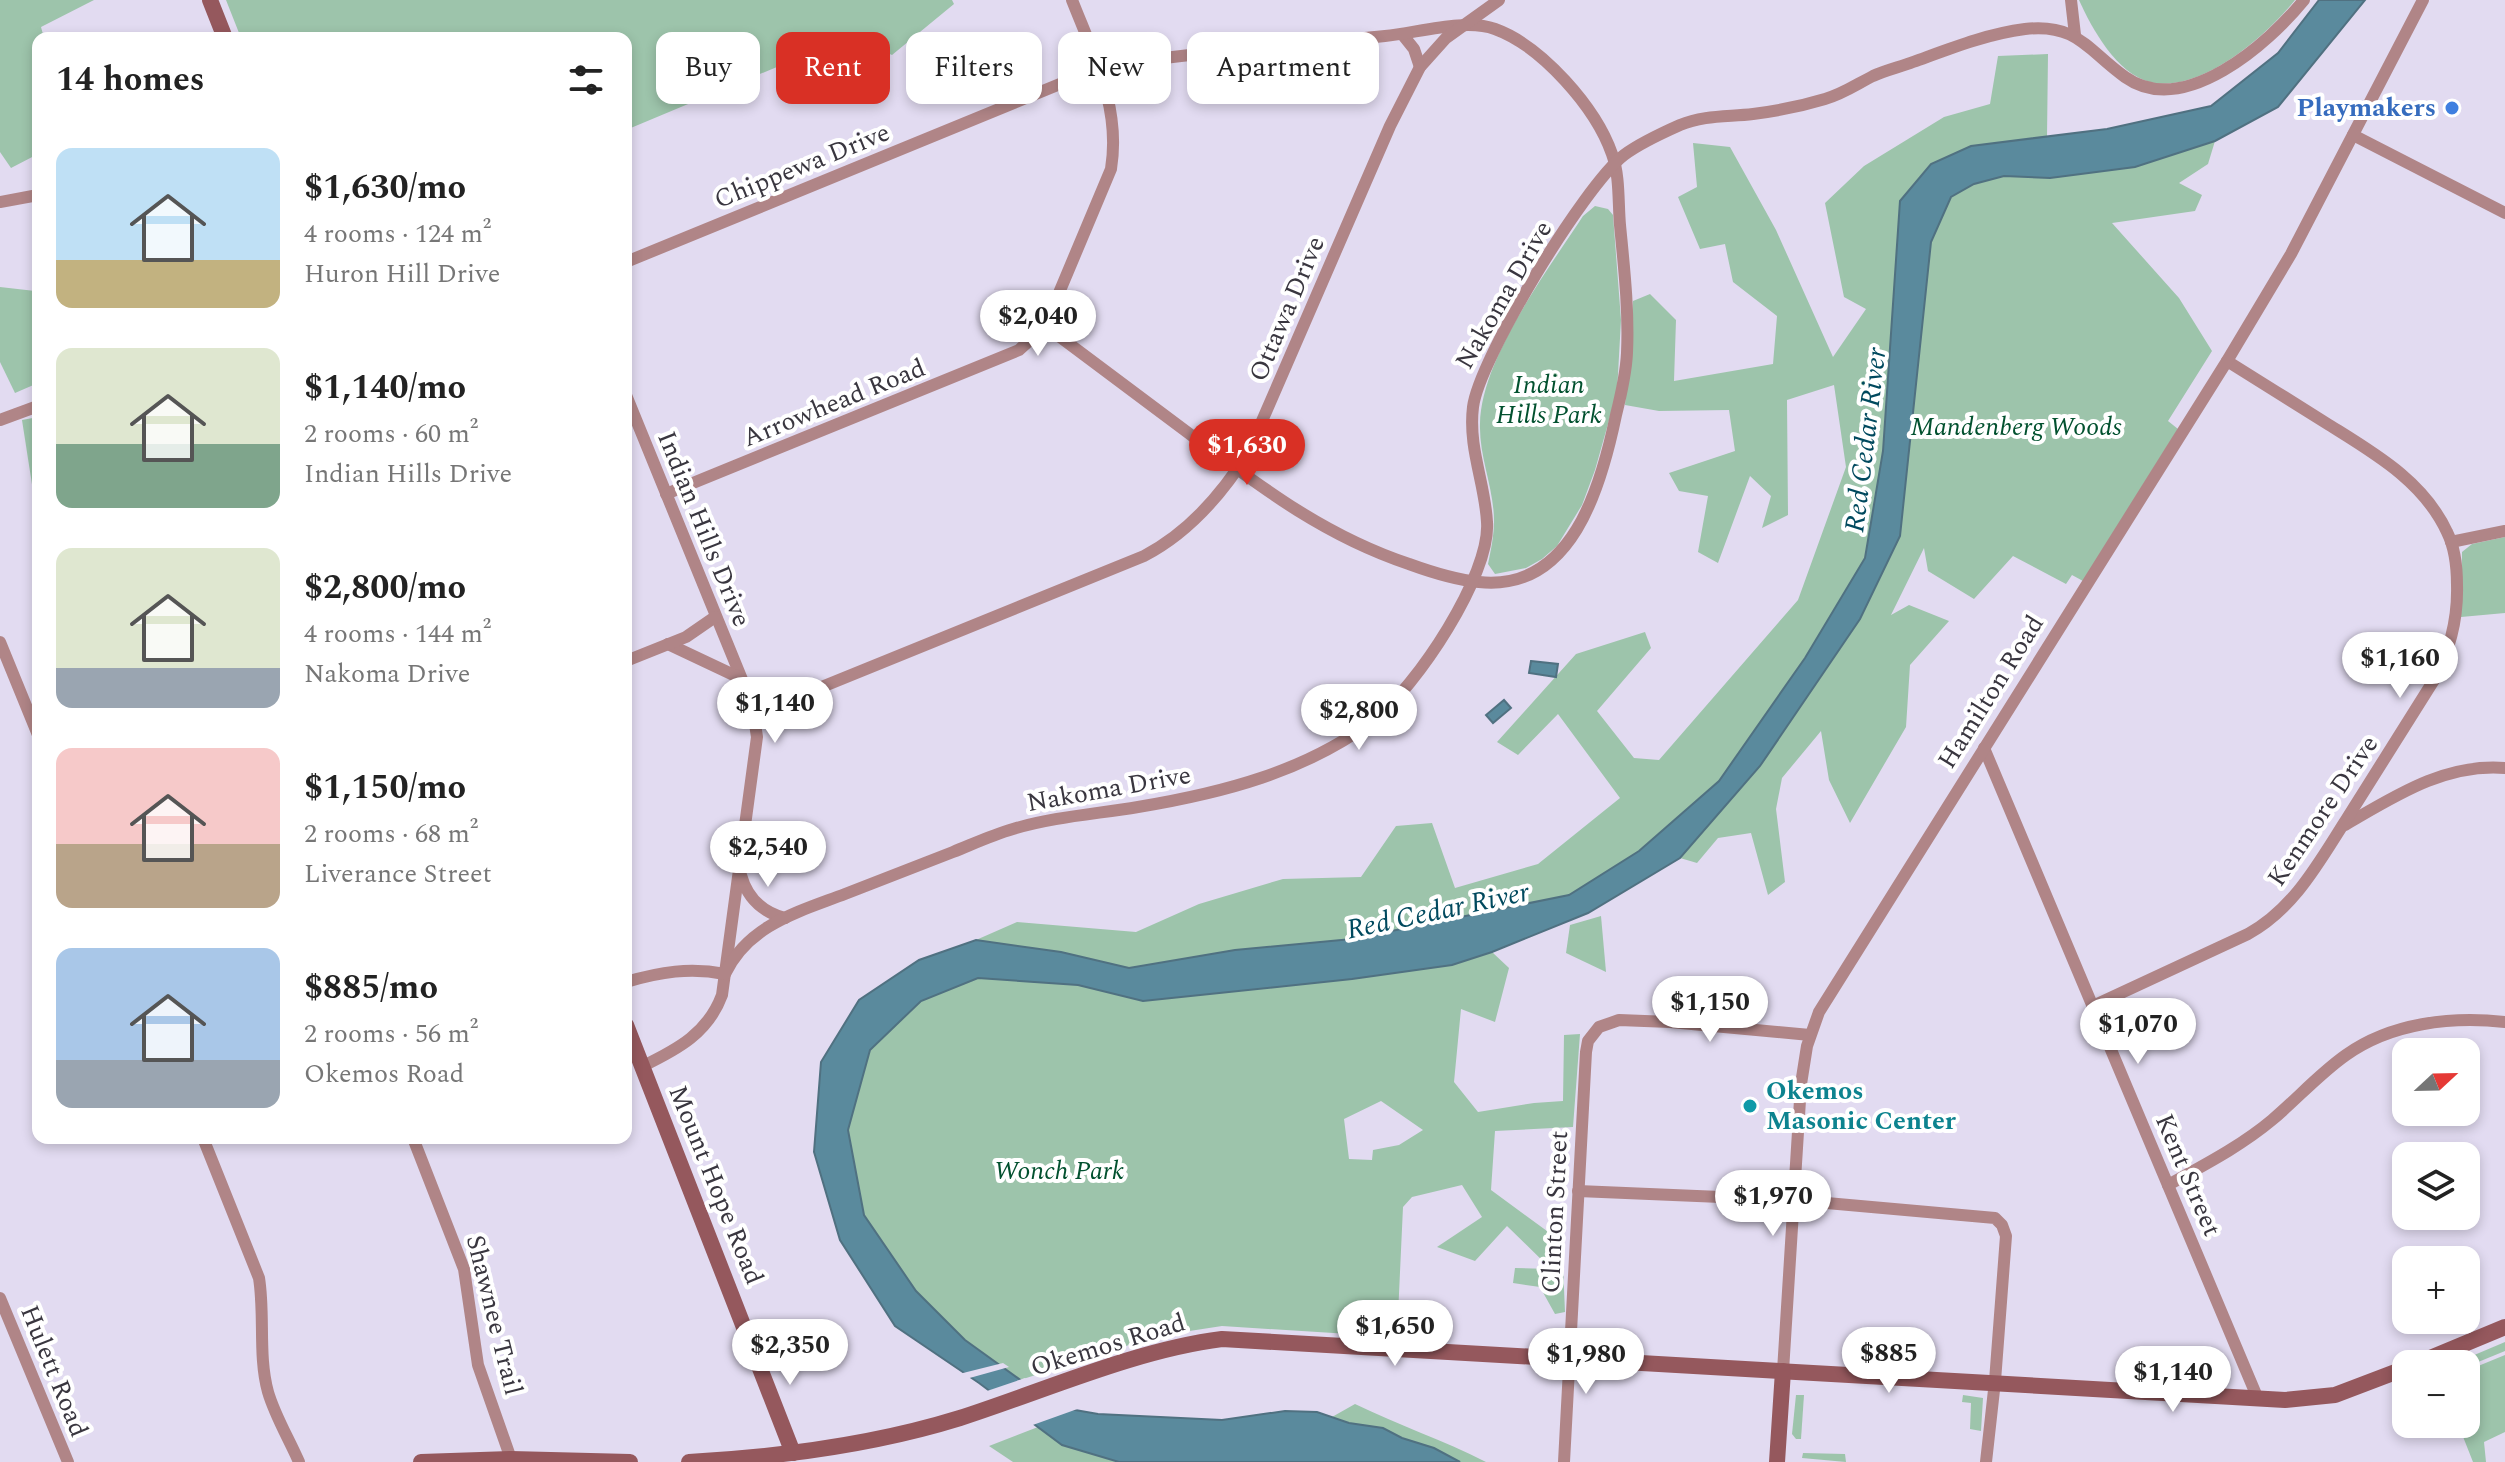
<!DOCTYPE html>
<html lang="en">
<head>
<meta charset="utf-8">
<style>
  :root { --surface:#fff; --page:#f2f2f2; --text:#222; --muted:#767676; --accent:#d93025 }
  body { margin:0; font-family:Spectral,serif; background:var(--page); color:var(--text); height:100vh; display:flex; flex-direction:column; font-size:30px; white-space:nowrap }
  * { box-sizing:border-box; margin:0 }
  p { font-size:26px; color:var(--muted) }
  .icon { flex:none; width:44px; height:44px; fill:none; stroke:currentColor; stroke-width:2; stroke-linecap:round; stroke-linejoin:round }
  .map { position:relative; flex:1; overflow:hidden }
  .sheet { position:absolute; left:32px; top:32px; width:600px; height:1112px; display:flex; flex-direction:column; background:var(--surface); border-radius:16px; box-shadow:0 4px 12px #0003 }
  .sheet>* { flex:none }
  .guide { position:absolute; left:656px; top:32px; width:760px; height:72px; display:flex; gap:16px }
  .needle { width:52px; rotate:68deg }
  .controls { position:absolute; left:2392px; top:1038px; display:grid; gap:16px }
  .controls a { display:grid; place-items:center; width:88px; height:88px; border-radius:16px; background:var(--surface); box-shadow:0 4px 12px #0003; font-size:40px }
  .price { position:absolute; translate:-50% -68px; padding:0 18px; border-radius:28px; background:#fff; color:#222; font-size:26px; line-height:52px; filter:drop-shadow(0 2px 4px #0008) }
  .price::after { content:''; position:absolute; left:50%; top:48px; width:24px; height:18px; margin-left:-12px; background:inherit; clip-path:polygon(0 0,100% 0,50% 100%) }
  .price.on { background:var(--accent); color:#fff }
  ul { padding:0; list-style:none }
  li { display:flex; align-items:center; gap:24px; height:200px; padding:0 24px }
  li span { display:grid; place-items:center; flex:none; width:224px; height:160px; border-radius:16px; color:#555 }
  li>.icon { margin-inline-start:auto }
  span .icon { width:96px; height:96px; fill:#fffc; stroke-width:1 }
  li b { font-size:34px }
  h2 { display:flex; justify-content:space-between; align-items:center; height:96px; padding:0 24px; font-size:34px }
  .chip { padding:0 28px; border-radius:16px; background:var(--surface); box-shadow:0 4px 12px #0003; font-size:28px; line-height:72px }
  .chip.on { background:var(--accent); color:#fff }
  .map>svg:first-child { display:block }
  .green { fill:#9dc4ab; fill-rule:evenodd }
  .water { fill:#5a8a9d; stroke:#507181; stroke-width:2 }
  .pier { fill:#e2dbf1 }
  .lines { fill:none; stroke-linecap:round; stroke-linejoin:round }
  .street { stroke:#b08587; stroke-width:12 }
  .secondary { stroke:#95585d; stroke-width:16 }
  .shop-dot { fill:#3f7fe0; stroke:#fff; stroke-width:3 }
  .culture-dot { fill:#0f9aa8; stroke:#fff; stroke-width:3 }
  .labels { text-anchor:middle; dominant-baseline:central; stroke-width:8; stroke-linejoin:round; paint-order:stroke }
  .shop-label { font-size:26px; font-weight:bold; fill:#366cbe; stroke:#fff; text-anchor:end }
  .street-label { font-size:26px; fill:#39363f; stroke:#fff }
  .park-label { font-size:26px; font-style:italic; fill:#02512f; stroke:#fff }
  .culture-label { font-size:26px; font-weight:bold; fill:#0d838f; stroke:#fff; text-anchor:start }
  .water-label { font-size:28px; font-style:italic; fill:#00495e; stroke:#fff }
</style>
</head>
<body>
<div class="map">
<svg width="2505" height="1462" viewBox="0 0 2505 1462">
  <rect width="100%" height="100%" fill="#e2dbf1"/>
  <!-- green -->
  <g class="green">
    <polygon points="0,0 94,0 41,27 44,38 38,38 38,154 11,168 0,152"/>
    <polygon points="226,0 952,0 954,4 892,55 851,36 626,130 626,38 241,38"/>
    <path d="M2079 0H2295C2266 36 2201 94 2150 82 2117 74 2092 29 2079 0Z"/>
    <polygon points="2048,54 2047,137 1971,146 1931,164 1865,558 1805,658 1719,781 1639,851 1569,895 1352,939 1235,950 1129,968 1061,952 976,940 1017,922 1136,932 1199,904 1283,879 1361,877 1396,826 1432,823 1455,888 1538,864 1620,798 1558,714 1518,755 1497,742 1576,654 1645,632 1651,648 1597,711 1634,758 1659,760 1798,600 1846,467 1834,385 1787,400 1788,515 1762,528 1771,496 1750,476 1718,563 1698,552 1708,496 1679,491 1669,473 1735,451 1729,410 1659,411 1625,405 1633,301 1650,294 1676,320 1674,381 1773,364 1777,316 1733,282 1725,244 1700,249 1678,197 1697,187 1693,143 1730,147 1776,230 1833,357 1866,309 1844,297 1825,203 1864,166 1944,117 1990,104 1998,56"/>
    <polygon points="2215,141 2208,164 2179,183 2202,195 2195,211 2112,223 2179,298 2212,351 2168,421 2178,429 2083,581 2072,575 2066,584 2013,556 1974,599 1928,571 1924,548 1891,615 1909,605 1949,621 1910,665 1906,727 1850,823 1829,780 1821,731 1782,778 1776,809 1785,882 1768,895 1751,833 1718,838 1697,863 1680,858 1760,766 1860,619 1900,536 1931,242 1951,197 1974,184 2004,176 2050,178 2135,167"/>
    <path d="M1595 206 1608 209 1613 215 1621 320 1617 392 1595 470 1582 505 1557 546 1542 559 1526 568 1495 574 1488 564C1491 550 1494 535 1494 521 1494 488 1479 457 1480 424 1481 358 1548 270 1583 216Z"/>
    <polygon points="0,287 35,291 38,297 38,383 15,393 0,362"/>
    <polygon points="38,417 38,523 22,420"/>
    <polygon points="2505,537 2505,613 2461,617 2462,552 2472,544"/>
    <polygon points="1601,916 1606,972 1566,953 1570,925"/>
    <path d="M1492 952 1509 968 1495 1022 1461 1009 1454 1082 1478 1112 1534 1103 1563 1101 1564 1035 1580 1034 1573 1127 1495 1131 1491 1190 1562 1242 1565 1312 1555 1314 1540 1287 1513 1283 1515 1268 1551 1269 1507 1226 1475 1261 1437 1247 1482 1217 1462 1185 1412 1197 1403 1207 1397 1337 1222 1326 1157 1336 1020 1380 965 1340 916 1291 864 1215 848 1130 870 1049 921 1001 978 978 1078 985 1143 1001 1352 979 1452 965ZM1381 1101 1423 1130 1399 1145 1373 1150 1372 1160 1349 1159 1344 1119Z"/>
    <polygon points="2505,1342 2505,1351 2466,1367 2466,1364 2453,1364"/>
    <polygon points="2505,1355 2505,1432 2484,1442 2486,1462 2473,1462 2458,1424 2466,1424 2466,1371"/>
    <polygon points="1796,1395 1804,1395 1801,1439 1796,1439 1792,1434"/>
    <polygon points="1963,1395 1983,1398 1981,1431 1970,1429 1971,1403 1962,1402"/>
    <path d="M1355 1404C1398 1425 1443 1440 1486 1462H1460L1434 1448 1402 1438 1383 1428 1349 1423 1332 1417Z"/>
    <polygon points="1038,1427 1062,1445 1118,1462 1013,1462 989,1446"/>
    <polygon points="1803,1453 1845,1454 1846,1462 1802,1458"/>
  </g>
  <!-- water -->
  <g class="water">
    <polygon points="2319,0 2365,0 2278,107 2215,141 2135,167 2050,178 2004,176 1974,184 1951,197 1931,242 1900,536 1860,619 1760,766 1680,858 1588,913 1492,952 1452,965 1352,979 1143,1001 1078,985 978,978 921,1001 870,1050 848,1130 864,1215 916,1291 965,1340 1058,1407 1098,1414 1222,1420 1285,1411 1317,1412 1349,1423 1383,1428 1402,1438 1434,1448 1460,1462 1119,1462 1062,1445 979,1383 895,1326 840,1240 814,1152 821,1062 859,1000 919,960 976,940 1061,952 1129,968 1235,950 1352,939 1569,895 1639,851 1719,781 1805,658 1865,558 1883,451 1900,201 1931,164 1971,146 2107,129 2211,106 2278,53"/>
    <polygon points="1531,661 1558,664 1556,677 1529,673"/>
    <polygon points="1504,700 1511,708 1493,723 1486,715"/>
  </g>
  <!-- pier -->
  <g class="pier">
    <polygon points="1003,1363 1009,1367 966,1379 959,1374"/>
    <polygon points="1025,1378 1060,1403 1083,1407 1030,1426 984,1392"/>
  </g>
  <g class="lines">
    <!-- street -->
    <g class="street">
      <polyline points="2071,0 2075,35"/>
      <polyline points="1402,34 1414,49 1420,67"/>
      <polyline points="2353,135 2505,213"/>
      <polyline points="0,202 38,195"/>
      <path d="M626 262 1099 68C1194 51 1289 46 1385 36 1417 33 1465 18 1495 29 1542 46 1596 108 1612 154 1620 176 1618 203 1620 225 1624 267 1629 310 1627 353 1626 374 1621 395 1616 415 1601 487 1572 592 1479 582 1456 580 1431 572 1409 564 1325 536 1262 488 1191 435 1142 398 1093 362 1044 325"/>
      <path d="M626 395 752 704 757 737 722 995C708 1033 678 1049 643 1066"/>
      <polyline points="0,420 38,406"/>
      <path d="M666 494 1019 350 1040 331 1051 312 1111 169C1121 108 1094 56 1072 0"/>
      <polyline points="2451,542 2505,531"/>
      <polyline points="0,642 38,735"/>
      <polyline points="668,644 740,678"/>
      <polyline points="626,661 686,637 715,617"/>
      <path d="M755 714 1144 556C1188 533 1223 493 1249 451L1390 126 1420 67 1446 38 1499 0"/>
      <polyline points="1984,748 2258,1399"/>
      <path d="M2345 825C2395 796 2445 763 2505 768"/>
      <path d="M741 875C747 897 762 912 785 918"/>
      <path d="M626 982C660 972 690 967 725 974 748 925 798 912 845 894 881 880 917 866 953 852 973 844 992 835 1013 829 1053 817 1096 814 1138 807 1222 793 1305 772 1374 720 1416 687 1491 575 1487 522 1485 483 1468 448 1473 407 1479 359 1584 186 1624 155 1640 143 1662 133 1680 125 1704 115 1728 117 1753 114 1777 111 1802 106 1825 99 1843 94 1857 84 1873 76 1886 70 1900 67 1913 62 1949 49 1986 34 2025 29 2078 23 2088 51 2125 77 2184 119 2269 43 2304 0"/>
      <path d="M2093 1006 2248 934C2294 909 2319 862 2346 820 2376 773 2405 726 2434 680 2450 650 2458 619 2457 585 2457 568 2455 548 2447 532 2423 480 2372 452 2326 423 2293 402 2260 382 2227 361"/>
      <path d="M203 1138 259 1278C265 1315 258 1356 268 1392 275 1416 289 1439 299 1462"/>
      <polyline points="413,1138 464,1269 478,1365 511,1459"/>
      <path d="M2168 1185C2204 1165 2241 1146 2272 1120 2297 1099 2319 1074 2346 1055 2391 1023 2451 1016 2505 1022"/>
      <polyline points="1578,1191 1793,1200 1995,1218 2002,1225 2006,1236 1995,1381 1986,1462"/>
      <polyline points="0,1298 68,1462"/>
      <polyline points="1783,1371 1801,1084 1807,1046 1819,1012 2227,361 2291,254 2423,0"/>
      <polyline points="1564,1462 1586,1052 1588,1041 1599,1027 1619,1020 1670,1022 1810,1035"/>
    </g>
    <!-- secondary -->
    <g class="secondary">
      <polyline points="210,0 225,38"/>
      <polyline points="626,1025 793,1453"/>
      <polyline points="2416,1364 2505,1327"/>
      <polyline points="421,1462 511,1459 630,1462"/>
      <path d="M689 1462C780 1457 873 1445 960 1418 1044 1391 1135 1350 1222 1339L2285 1400 2335 1395 2406 1368"/>
      <polyline points="1777,1462 1783,1371"/>
    </g>
  </g>
  <!-- markers -->
  <circle class="shop-dot" cx="2452" cy="108" r="8"/>
  <circle class="culture-dot" cx="1750" cy="1106" r="8"/>
  <g class="labels">
    <!-- shop labels -->
    <g class="shop-label">
      <text x="2436" y="108">Playmakers</text>
    </g>
    <!-- street labels -->
    <g class="street-label">
      <text transform="translate(802 166) rotate(-22)">Chippewa Drive</text>
      <text transform="translate(1504 295) rotate(-60)">Nakoma Drive</text>
      <text transform="translate(1287 309) rotate(-67)">Ottawa Drive</text>
      <text transform="translate(834 403) rotate(-22)">Arrowhead Road</text>
      <text transform="translate(704 529) rotate(68)">Indian Hills Drive</text>
      <text transform="translate(1991 692) rotate(-58)">Hamilton Road</text>
      <text transform="translate(1109 789) rotate(-10)">Nakoma Drive</text>
      <text transform="translate(2323 811) rotate(-56)">Kenmore Drive</text>
      <text transform="translate(2188 1175) rotate(67)">Kent Street</text>
      <text transform="translate(716 1185) rotate(68)">Mount Hope Road</text>
      <text transform="translate(1555 1212) rotate(-87)">Clinton Street</text>
      <text transform="translate(494 1315) rotate(76)">Shawnee Trail</text>
      <text transform="translate(1108 1345) rotate(-17)">Okemos Road</text>
      <text transform="translate(54 1371) rotate(68)">Hulett Road</text>
    </g>
    <!-- park labels -->
    <g class="park-label">
      <text x="1549" y="385">Indian<tspan x="1549" dy="30">Hills Park</tspan></text>
      <text x="2016" y="427">Mandenberg Woods</text>
      <text x="1059" y="1171">Wonch Park</text>
    </g>
    <!-- culture labels -->
    <g class="culture-label">
      <text x="1766" y="1091">Okemos<tspan x="1766" dy="30">Masonic Center</tspan></text>
    </g>
    <!-- water labels -->
    <g class="water-label">
      <text transform="translate(1866 440) rotate(-83)">Red Cedar River</text>
      <text transform="translate(1438 911) rotate(-12)">Red Cedar River</text>
    </g>
  </g>
</svg>
<div class="controls">
<a><svg class="needle" viewBox="-14 -14 28 28"><path d="M0-13l5 13h-10z" fill="#e53935"/><path d="M0 13l5-13h-10z" fill="#767676"/></svg></a>
<a><svg class="icon" aria-label="layers" viewBox="0 0 24 24"><path d="M12 4l9 5-9 5-9-5zM3 14l9 5 9-5"/></svg></a>
<a>+</a>
<a>−</a>
</div>
<b class="price" style="left:1038px;top:358px">$2,040</b>
<b class="price on" style="left:1247px;top:487px">$1,630</b>
<b class="price" style="left:2400px;top:700px">$1,160</b>
<b class="price" style="left:775px;top:745px">$1,140</b>
<b class="price" style="left:1359px;top:752px">$2,800</b>
<b class="price" style="left:768px;top:889px">$2,540</b>
<b class="price" style="left:1710px;top:1044px">$1,150</b>
<b class="price" style="left:2138px;top:1066px">$1,070</b>
<b class="price" style="left:1773px;top:1238px">$1,970</b>
<b class="price" style="left:1395px;top:1368px">$1,650</b>
<b class="price" style="left:790px;top:1387px">$2,350</b>
<b class="price" style="left:1889px;top:1395px">$885</b>
<b class="price" style="left:1586px;top:1396px">$1,980</b>
<b class="price" style="left:2173px;top:1414px">$1,140</b>
<div class="guide">
<a class="chip">Buy</a>
<a class="chip on">Rent</a>
<a class="chip">Filters</a>
<a class="chip">New</a>
<a class="chip">Apartment</a>
</div>
<section class="sheet">
<h2>14 homes<svg class="icon" aria-label="filters" viewBox="0 0 24 24"><path d="M4 7h16M4 17h16"/><circle cx="9" cy="7" r="2"/><circle cx="15" cy="17" r="2"/></svg></h2>
<ul>
<li><span style="background:linear-gradient(#bfe0f5 70%,#c2b280 0)"><svg class="icon" aria-label="home" viewBox="0 0 24 24"><path d="M3 11l9-7 9 7M6 9v11h12V9"/></svg></span><div><b>$1,630/mo</b><p>4 rooms · 124 m²</p><p>Huron Hill Drive</p></div></li>
<li><span style="background:linear-gradient(#dfe7d0 60%,#7fa58c 0)"><svg class="icon" aria-label="home" viewBox="0 0 24 24"><path d="M3 11l9-7 9 7M6 9v11h12V9"/></svg></span><div><b>$1,140/mo</b><p>2 rooms · 60 m²</p><p>Indian Hills Drive</p></div></li>
<li><span style="background:linear-gradient(#dfe7d0 75%,#9aa5b1 0)"><svg class="icon" aria-label="home" viewBox="0 0 24 24"><path d="M3 11l9-7 9 7M6 9v11h12V9"/></svg></span><div><b>$2,800/mo</b><p>4 rooms · 144 m²</p><p>Nakoma Drive</p></div></li>
<li><span style="background:linear-gradient(#f6c9c9 60%,#b9a48a 0)"><svg class="icon" aria-label="home" viewBox="0 0 24 24"><path d="M3 11l9-7 9 7M6 9v11h12V9"/></svg></span><div><b>$1,150/mo</b><p>2 rooms · 68 m²</p><p>Liverance Street</p></div></li>
<li><span style="background:linear-gradient(#a9c7e8 70%,#9aa5b1 0)"><svg class="icon" aria-label="home" viewBox="0 0 24 24"><path d="M3 11l9-7 9 7M6 9v11h12V9"/></svg></span><div><b>$885/mo</b><p>2 rooms · 56 m²</p><p>Okemos Road</p></div></li>
</ul>
</section>
</div>
</body>
</html>
